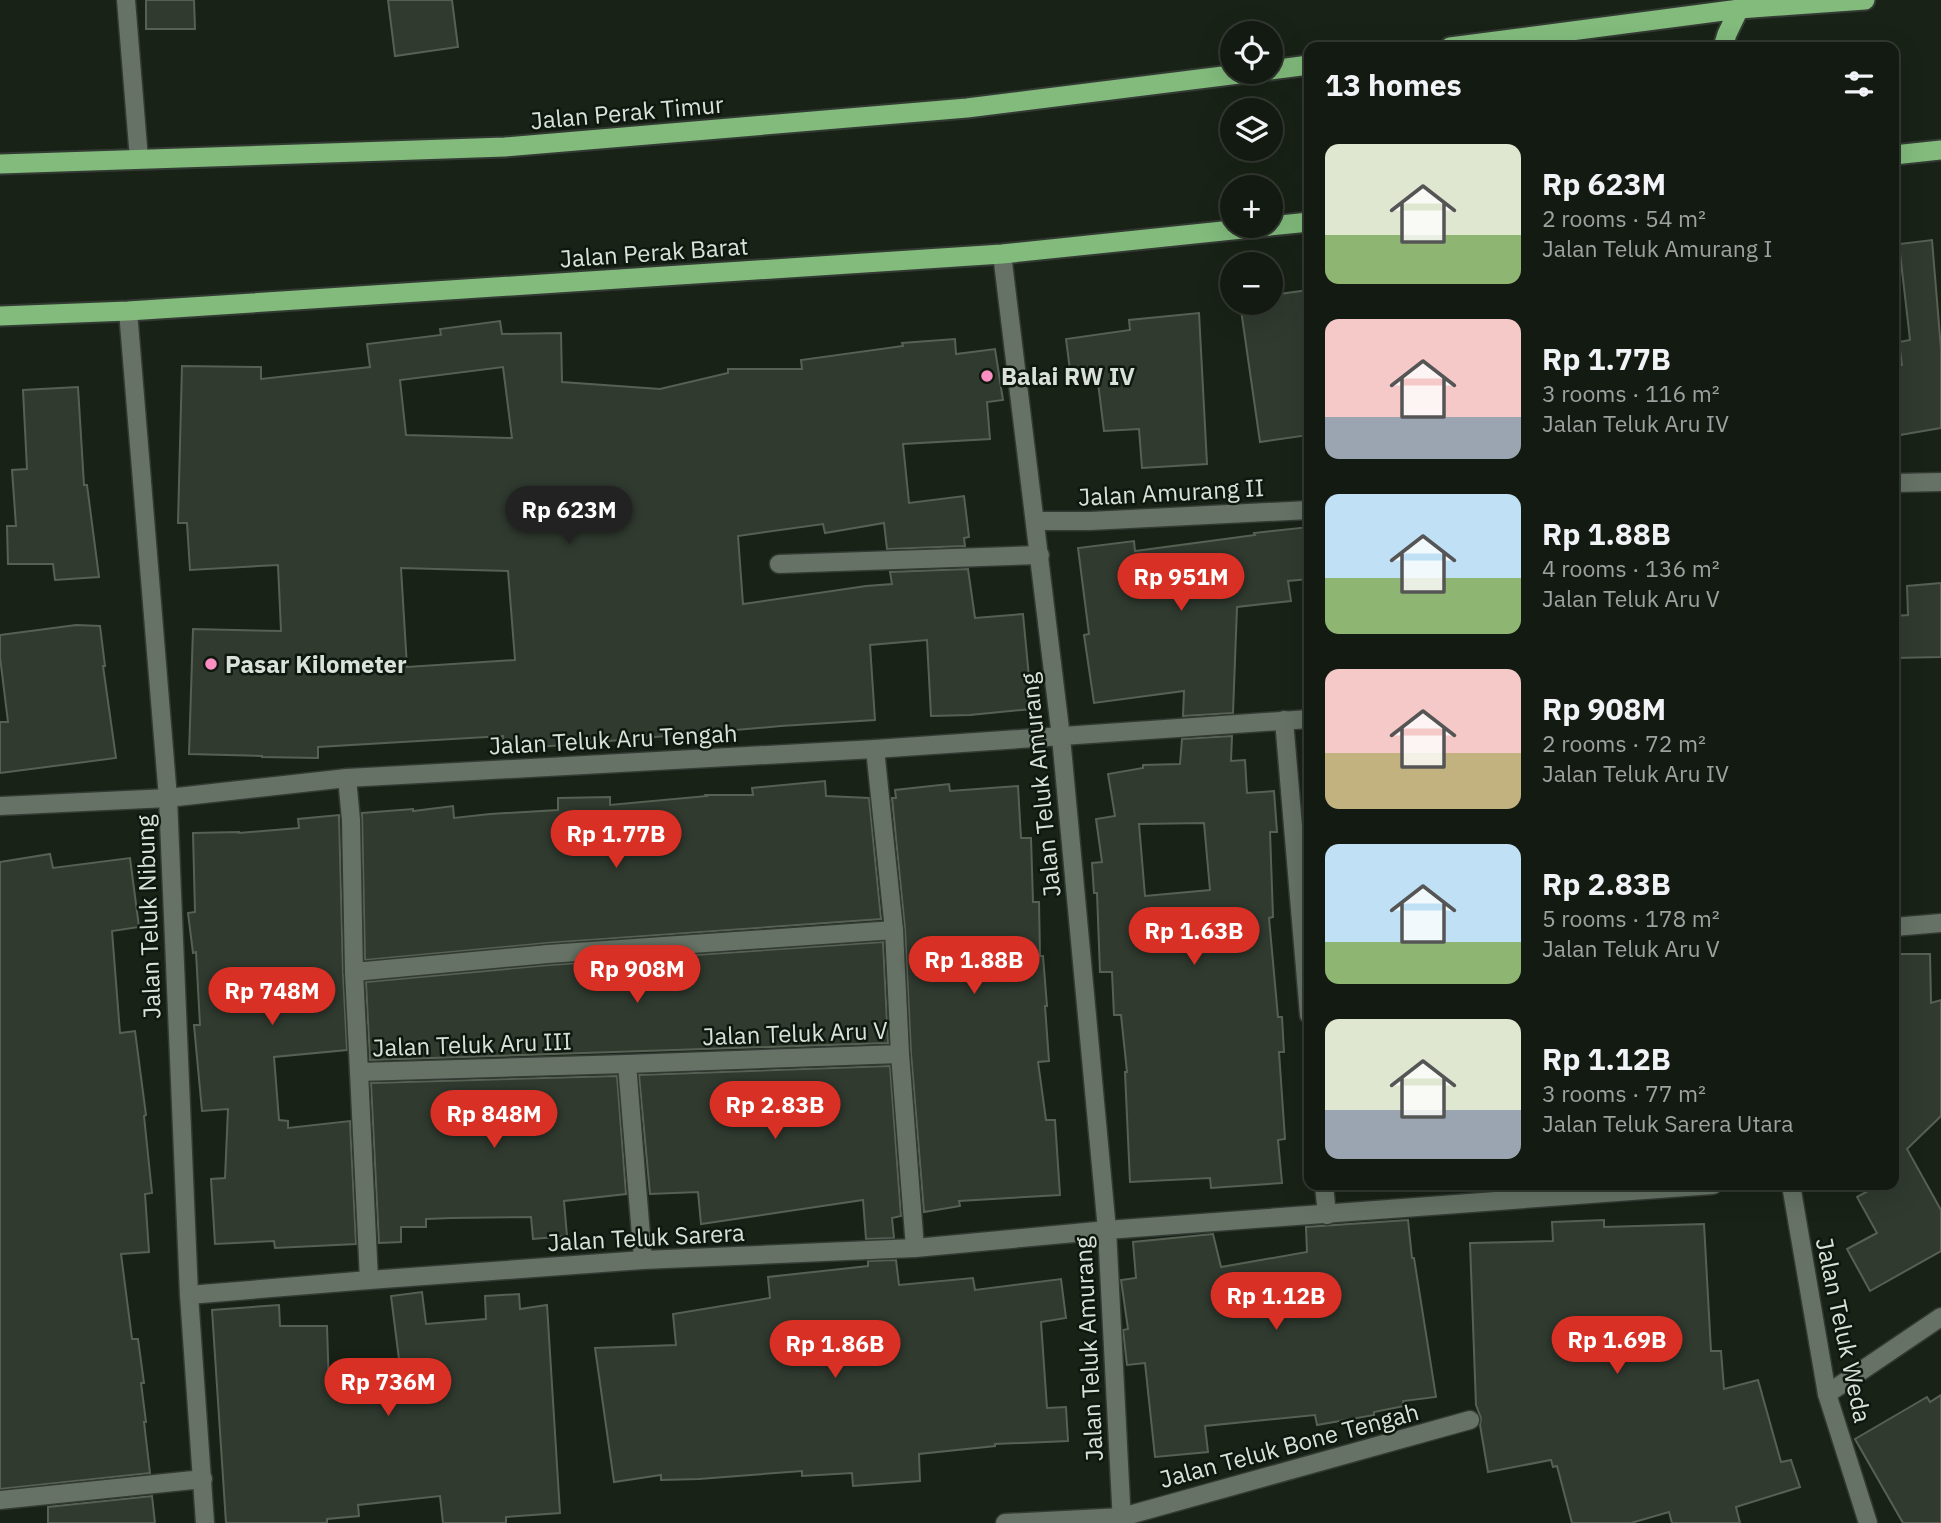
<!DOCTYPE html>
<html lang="en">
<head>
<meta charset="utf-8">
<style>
  :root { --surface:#131a11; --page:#20271f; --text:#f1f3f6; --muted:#9da19f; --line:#323831; --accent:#d93025 }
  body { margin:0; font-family:"IBM Plex Sans",sans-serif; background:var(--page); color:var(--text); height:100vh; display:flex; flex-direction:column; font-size:26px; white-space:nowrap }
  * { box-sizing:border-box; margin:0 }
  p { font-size:23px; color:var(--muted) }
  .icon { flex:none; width:38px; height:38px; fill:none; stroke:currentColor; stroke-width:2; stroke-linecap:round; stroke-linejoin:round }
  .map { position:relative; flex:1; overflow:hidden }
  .drawer { position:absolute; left:1304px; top:42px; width:595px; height:1148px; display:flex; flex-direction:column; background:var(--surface); border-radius:14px; box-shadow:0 7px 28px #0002,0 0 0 2px var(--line) }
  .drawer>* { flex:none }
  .tools { position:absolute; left:1220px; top:21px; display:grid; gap:14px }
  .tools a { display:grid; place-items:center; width:63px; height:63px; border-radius:50%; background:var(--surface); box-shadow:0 7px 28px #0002,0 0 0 2px var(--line); font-size:35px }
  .price { position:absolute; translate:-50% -60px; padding:0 16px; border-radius:24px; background:var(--accent); color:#fff; font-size:23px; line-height:46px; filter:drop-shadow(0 2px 4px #0008) }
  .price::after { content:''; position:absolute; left:50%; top:42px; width:21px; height:16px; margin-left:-10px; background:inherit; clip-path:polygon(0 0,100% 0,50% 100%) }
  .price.selected { background:#222; color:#fff }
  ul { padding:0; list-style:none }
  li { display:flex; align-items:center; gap:21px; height:175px; padding:0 21px }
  li span { display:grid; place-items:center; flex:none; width:196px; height:140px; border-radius:14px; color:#555 }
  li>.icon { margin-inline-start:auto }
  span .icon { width:84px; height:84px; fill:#fffc; stroke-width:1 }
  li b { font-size:30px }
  h2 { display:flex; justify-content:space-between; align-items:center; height:84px; padding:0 21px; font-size:30px }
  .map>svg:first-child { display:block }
  .building { fill:#303a2f; stroke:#566154; stroke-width:2; fill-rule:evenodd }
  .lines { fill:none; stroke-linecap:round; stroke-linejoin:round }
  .minor-casing { stroke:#333a33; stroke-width:21 }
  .trunk-casing { stroke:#333a33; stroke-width:23 }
  .minor { stroke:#667265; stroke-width:18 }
  .trunk { stroke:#82bb7c; stroke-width:19 }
  .poi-dot { fill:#fc8fc1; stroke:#0f180e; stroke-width:2.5 }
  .labels { text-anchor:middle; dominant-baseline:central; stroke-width:5; stroke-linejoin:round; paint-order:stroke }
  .street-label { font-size:24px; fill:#dae1da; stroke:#0f180e }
  .poi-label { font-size:24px; font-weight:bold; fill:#dae1da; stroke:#0f180e; text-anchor:start }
</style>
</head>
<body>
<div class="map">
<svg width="1941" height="1523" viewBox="0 0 1941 1523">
  <rect width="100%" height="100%" fill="#192217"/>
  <!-- building -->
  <g class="building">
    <polygon points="146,0 194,0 195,29 146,29"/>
    <polygon points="388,0 452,0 458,47 395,56"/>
    <polygon points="1932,240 1941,349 1941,428 1894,436 1894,367 1902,365 1899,342 1910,340 1899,244"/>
    <polygon points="1309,290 1309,435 1260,442 1240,303 1270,303 1270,293 1279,292 1279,294"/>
    <polygon points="1199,313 1207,464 1142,468 1139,429 1104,431 1097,375 1071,378 1066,339 1130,330 1129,320"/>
    <path d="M500 321 502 334 561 333 562 382 660 389 728 373V369H802L801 360 903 346 902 343 955 339 956 354 995 349 1003 400 987 402 990 439 903 444 909 503 964 496 969 537 964 538 965 546 887 549 884 523 825 533 823 524 738 536 743 604 866 586 892 584 890 572 968 569 975 618 1023 614 1032 709 970 715 931 716 927 640 870 645 875 720 781 726 504 750 503 736 318 747V758L262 757V756L189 754 193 629 281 631 278 565 190 570 187 523H178L182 366 261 367V379L370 367 367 344 441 335 440 329ZM503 367 512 438 406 435 400 380ZM401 568 508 571 515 660 407 667Z"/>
    <polygon points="78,387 84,485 87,485 99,577 55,580 53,564 8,564 7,526 16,526 12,470 27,469 23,390"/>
    <polygon points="1309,527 1309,579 1288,581 1291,601 1237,607 1233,713 1183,716 1184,691 1094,703 1084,635 1089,634 1078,548 1134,541 1135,551 1255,535 1254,533"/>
    <polygon points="1941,583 1941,657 1894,658 1894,616 1908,615 1907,586"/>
    <polygon points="76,625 100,626 105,666 103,666 116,758 0,773 0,722 8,722 0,657 0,635"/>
    <path d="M1232 736 1231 761 1245 760 1247 793 1274 791 1277 832H1270L1273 917 1269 918 1278 1017H1282L1284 1052H1279L1285 1139 1278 1140 1282 1183 1211 1188 1210 1178 1130 1182 1125 1072H1127L1121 1015H1114L1112 972H1100L1097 893H1094L1092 863 1102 862 1096 819 1115 816 1108 774 1143 768V765L1180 764 1182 739ZM1204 823 1210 890 1145 896 1139 824Z"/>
    <polygon points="825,781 826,796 869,798 881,919 547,943 365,960 362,813 413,809 413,811 453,806 454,818 490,814 558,810 558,798 610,797 610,805 707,796 706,795 753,795 752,788"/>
    <polygon points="949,784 950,791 1018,786 1021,838 1031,838 1033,902 1039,902 1040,956 1043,956 1047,1006 1045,1006 1049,1061 1038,1062 1046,1120 1055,1120 1060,1195 959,1201 960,1206 924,1212 911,1053 905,929 892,798 896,798 895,790"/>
    <polygon points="339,815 343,973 347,1050 274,1057 279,1120 288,1121 288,1128 350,1121 356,1244 275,1248 274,1241 215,1244 211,1179 225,1178 228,1109 202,1111 194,1025 200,1025 196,952 193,953 188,913 195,912 193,833 239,832 239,833 299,828 298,819"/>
    <polygon points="50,854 53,868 130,858 139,927 112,931 120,1033 135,1031 146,1115 144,1116 152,1193 145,1194 149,1252 121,1254 132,1339 138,1339 144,1383 141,1383 146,1422 144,1422 150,1473 0,1489 0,862"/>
    <polygon points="883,942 888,1043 370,1060 366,982 549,965"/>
    <polygon points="1896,954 1930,954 1931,1003 1941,1000 1941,1116 1907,1149 1941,1210 1941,1251 1870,1291 1847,1249 1877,1233 1857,1197 1879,1185 1894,1185 1894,998 1897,998"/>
    <polygon points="890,1066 901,1216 892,1218 894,1238 866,1239 863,1200 701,1224 698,1192 650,1194 639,1075"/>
    <polygon points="617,1076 626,1194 564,1201 567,1236 533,1239 531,1217 452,1218 426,1219 426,1227 401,1227 401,1242 379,1243 371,1083"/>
    <polygon points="1408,1220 1412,1258 1414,1258 1436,1397 1403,1401 1404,1406 1374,1412 1374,1415 1317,1425 1315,1415 1205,1426 1208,1452 1155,1457 1145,1363 1127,1365 1123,1330 1128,1329 1121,1280 1136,1278 1133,1242 1213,1234 1221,1267 1307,1252 1306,1227"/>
    <polygon points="1604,1220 1604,1227 1704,1224 1711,1351 1721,1351 1724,1389 1758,1380 1781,1462 1791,1460 1800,1487 1736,1507 1740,1523 1672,1523 1669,1512 1631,1523 1572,1523 1557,1466 1553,1467 1551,1460 1488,1472 1480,1425 1481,1418 1476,1405 1470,1243 1553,1241 1552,1222"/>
    <polygon points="896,1260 899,1285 973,1278 975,1290 1061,1279 1066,1318 1041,1322 1047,1408 1066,1407 1068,1441 995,1444 995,1446 919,1454 920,1481 853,1486 852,1473 802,1476 802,1471 699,1479 661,1480 661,1475 614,1482 595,1348 676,1345 673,1314 770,1298 768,1277 868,1266 868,1261"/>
    <polygon points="422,1292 426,1324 486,1319 485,1296 519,1294 520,1309 547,1305 560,1513 506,1517 506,1523 443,1523 440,1496 358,1505 359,1516 327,1519 327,1523 226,1523 212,1310 279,1305 280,1326 327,1326 329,1389 402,1383 391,1296"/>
    <polygon points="1941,1395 1941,1523 1903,1523 1855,1439 1927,1397 1930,1402"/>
    <polygon points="152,1496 155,1523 48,1523 48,1507"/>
  </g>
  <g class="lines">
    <!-- minor casing -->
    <g class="minor-casing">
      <g id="minor">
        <polyline points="126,0 139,159"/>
        <polyline points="1002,254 1061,737 1107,1230 1122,1523"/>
        <polyline points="128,311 168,798 189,1295 205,1523"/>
        <polyline points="1894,483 1941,482"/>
        <polyline points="1036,521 1090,521 1309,510"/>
        <polyline points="779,564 1040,555"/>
        <polyline points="1284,720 1309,1015"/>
        <polyline points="347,778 351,820 354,972 359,1072"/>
        <polyline points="0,806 168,798 347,778 875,749 1309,719"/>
        <polyline points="1894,927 1941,923"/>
        <polyline points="354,972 548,954 894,930"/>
        <polyline points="900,1054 915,1248"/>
        <polyline points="1324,1185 1327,1215"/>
        <polyline points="1791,1185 1827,1394 1868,1523"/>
        <polyline points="643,1260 627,1064 900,1054 894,930 875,749"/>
        <polyline points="369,1280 359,1072 627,1064"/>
        <polyline points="189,1295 369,1280 643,1260 915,1248 1107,1230 1713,1185"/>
        <polyline points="1827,1394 1941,1317"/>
        <polyline points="0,1500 203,1479"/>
        <polyline points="1005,1523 1122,1517 1470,1420"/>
      </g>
    </g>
    <!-- trunk casing -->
    <g class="trunk-casing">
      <g id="trunk">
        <polyline points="1450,47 1739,9 1865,0"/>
        <polyline points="1723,47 1727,34 1739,9"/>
        <polyline points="1270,70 1309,65"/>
        <polyline points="1894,155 1941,150"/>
        <polyline points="0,164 505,147 967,108 1255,72"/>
        <polyline points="0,316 128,311 1002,254 1309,222"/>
      </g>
    </g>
    <!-- minor -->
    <use href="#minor" class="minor"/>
    <!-- trunk -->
    <use href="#trunk" class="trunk"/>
  </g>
  <!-- markers -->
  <g class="poi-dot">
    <circle cx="987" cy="376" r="7"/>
    <circle cx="211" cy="664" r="7"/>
  </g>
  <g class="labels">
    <!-- street labels -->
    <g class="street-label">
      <text transform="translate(627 112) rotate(-5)">Jalan Perak Timur</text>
      <text transform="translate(654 252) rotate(-4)">Jalan Perak Barat</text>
      <text transform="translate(1171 492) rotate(-3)">Jalan Amurang II</text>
      <text transform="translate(613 739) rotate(-3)">Jalan Teluk Aru Tengah</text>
      <text transform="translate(1040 785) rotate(-96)">Jalan Teluk Amurang</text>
      <text transform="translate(148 917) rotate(-92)">Jalan Teluk Nibung</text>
      <text transform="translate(795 1033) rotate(-2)">Jalan Teluk Aru V</text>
      <text transform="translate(472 1044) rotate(-2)">Jalan Teluk Aru III</text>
      <text transform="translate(646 1237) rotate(-3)">Jalan Teluk Sarera</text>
      <text transform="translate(1844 1330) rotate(78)">Jalan Teluk Weda</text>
      <text transform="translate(1088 1349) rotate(-93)">Jalan Teluk Amurang</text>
      <text transform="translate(1289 1445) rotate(-15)">Jalan Teluk Bone Tengah</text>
    </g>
    <!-- poi labels -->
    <g class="poi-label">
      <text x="1001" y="376">Balai RW IV</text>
      <text x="225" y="664">Pasar Kilometer</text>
    </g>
  </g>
</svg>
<div class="tools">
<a><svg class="icon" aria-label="locate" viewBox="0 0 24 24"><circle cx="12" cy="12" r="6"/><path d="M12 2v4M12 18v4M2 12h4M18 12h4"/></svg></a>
<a><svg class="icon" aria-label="layers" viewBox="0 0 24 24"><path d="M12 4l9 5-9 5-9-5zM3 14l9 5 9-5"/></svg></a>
<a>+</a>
<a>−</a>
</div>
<b class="price selected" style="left:569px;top:546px">Rp 623M</b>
<b class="price" style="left:1181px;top:613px">Rp 951M</b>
<b class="price" style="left:616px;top:870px">Rp 1.77B</b>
<b class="price" style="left:1194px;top:967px">Rp 1.63B</b>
<b class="price" style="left:974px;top:996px">Rp 1.88B</b>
<b class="price" style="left:637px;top:1005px">Rp 908M</b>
<b class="price" style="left:272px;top:1027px">Rp 748M</b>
<b class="price" style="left:775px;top:1141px">Rp 2.83B</b>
<b class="price" style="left:494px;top:1150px">Rp 848M</b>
<b class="price" style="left:1276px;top:1332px">Rp 1.12B</b>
<b class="price" style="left:1617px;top:1376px">Rp 1.69B</b>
<b class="price" style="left:835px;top:1380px">Rp 1.86B</b>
<b class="price" style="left:388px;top:1418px">Rp 736M</b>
<section class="drawer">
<h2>13 homes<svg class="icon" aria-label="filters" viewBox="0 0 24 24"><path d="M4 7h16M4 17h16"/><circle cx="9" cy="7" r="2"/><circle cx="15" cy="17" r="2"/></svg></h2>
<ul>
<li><span style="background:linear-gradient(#dfe7d0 65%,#8fb573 0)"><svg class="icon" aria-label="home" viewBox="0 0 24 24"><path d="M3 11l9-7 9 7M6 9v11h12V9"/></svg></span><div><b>Rp 623M</b><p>2 rooms · 54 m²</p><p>Jalan Teluk Amurang I</p></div></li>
<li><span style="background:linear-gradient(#f6c9c9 70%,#9aa5b1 0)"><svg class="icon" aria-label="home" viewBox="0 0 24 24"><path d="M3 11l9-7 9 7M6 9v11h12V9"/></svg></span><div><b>Rp 1.77B</b><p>3 rooms · 116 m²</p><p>Jalan Teluk Aru IV</p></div></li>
<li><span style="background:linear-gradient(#bfe0f5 60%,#8fb573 0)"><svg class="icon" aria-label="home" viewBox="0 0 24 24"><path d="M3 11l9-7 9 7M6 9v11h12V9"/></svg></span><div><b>Rp 1.88B</b><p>4 rooms · 136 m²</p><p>Jalan Teluk Aru V</p></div></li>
<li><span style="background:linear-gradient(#f6c9c9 60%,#c2b280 0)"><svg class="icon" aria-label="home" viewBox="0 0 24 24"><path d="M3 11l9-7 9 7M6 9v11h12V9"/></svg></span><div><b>Rp 908M</b><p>2 rooms · 72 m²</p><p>Jalan Teluk Aru IV</p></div></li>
<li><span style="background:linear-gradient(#bfe0f5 70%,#8fb573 0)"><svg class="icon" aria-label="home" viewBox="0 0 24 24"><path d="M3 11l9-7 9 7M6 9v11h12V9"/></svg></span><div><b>Rp 2.83B</b><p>5 rooms · 178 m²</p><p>Jalan Teluk Aru V</p></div></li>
<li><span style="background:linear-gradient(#dfe7d0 65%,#9aa5b1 0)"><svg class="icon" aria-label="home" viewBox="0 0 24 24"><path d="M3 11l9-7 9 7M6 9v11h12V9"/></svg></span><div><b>Rp 1.12B</b><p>3 rooms · 77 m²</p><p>Jalan Teluk Sarera Utara</p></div></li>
</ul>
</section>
</div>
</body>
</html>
